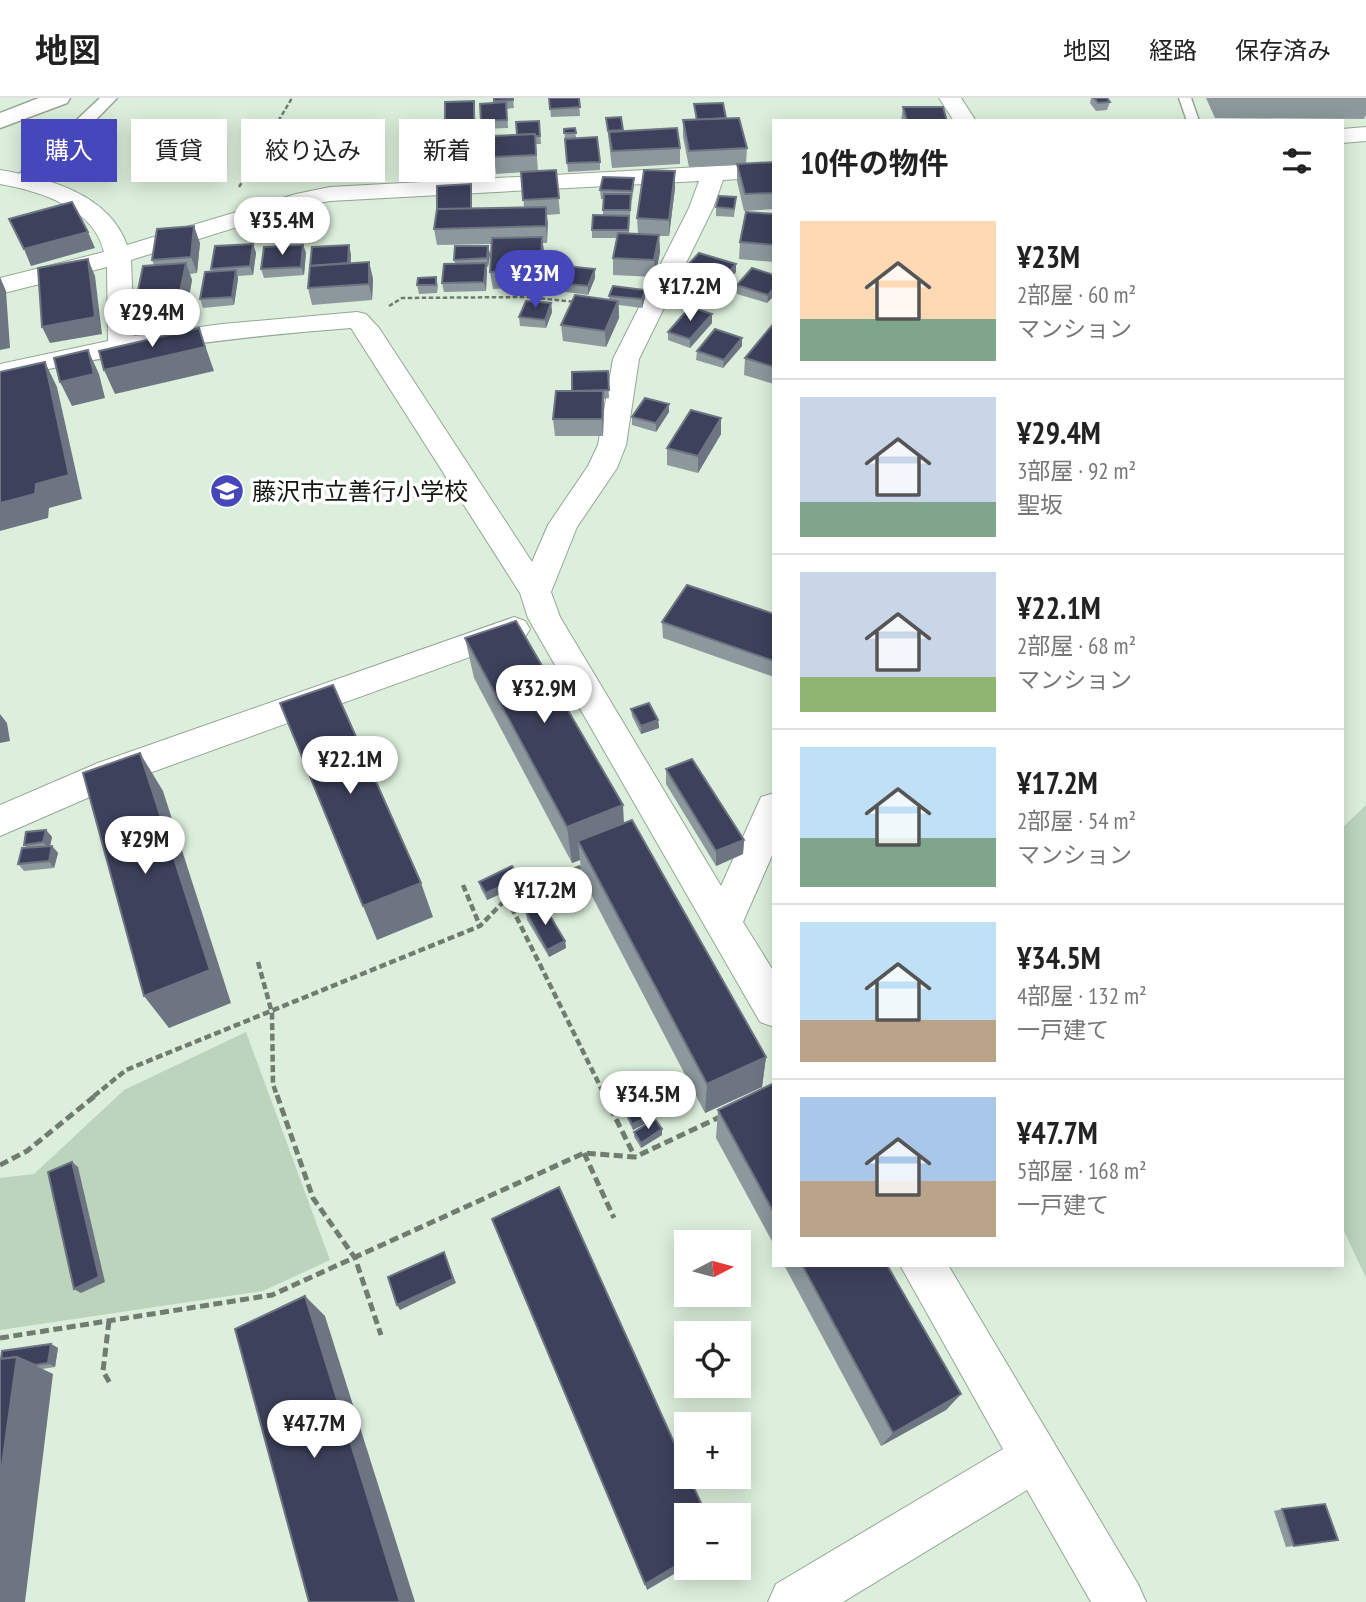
<!DOCTYPE html>
<html lang="ja">
<head>
<meta charset="utf-8">
<style>
  :root { --surface:#fff; --page:#f6f6f6; --text:#222; --muted:#767676; --line:#e0e0e0; --accent:#4747bc }
  body { margin:0; font-family:"PT Sans Narrow","Noto Sans JP",sans-serif; background:var(--page); color:var(--text); height:100vh; display:flex; flex-direction:column; font-size:26px; white-space:nowrap }
  * { box-sizing:border-box; margin:0 }
  p { font-size:23px; color:var(--muted) }
  .icon { flex:none; width:38px; height:38px; fill:none; stroke:currentColor; stroke-width:2; stroke-linecap:round; stroke-linejoin:round }
  .map { position:relative; flex:1; overflow:hidden }
  .sheet { position:absolute; left:772px; top:21px; width:572px; height:1148px; display:flex; flex-direction:column; background:var(--surface); border-radius:0px; box-shadow:0 4px 18px #0003 }
  .sheet>* { flex:none }
  .guide { position:absolute; left:21px; top:21px; width:646px; height:63px; display:flex; gap:14px }
  .needle { width:46px; rotate:84deg }
  .tools { position:absolute; left:674px; top:1132px; display:grid; gap:14px }
  .tools a { display:grid; place-items:center; width:77px; height:77px; border-radius:0px; background:var(--surface); box-shadow:0 4px 18px #0003; font-size:35px }
  .price { position:absolute; translate:-50% -60px; padding:0 16px; border-radius:24px; background:#fff; color:#222; font-size:23px; line-height:46px; filter:drop-shadow(0 2px 4px #0008) }
  .price::after { content:''; position:absolute; left:50%; top:42px; width:21px; height:16px; margin-left:-10px; background:inherit; clip-path:polygon(0 0,100% 0,50% 100%) }
  .price.current { background:var(--accent); color:#fff }
  ul { padding:0; list-style:none }
  li { display:flex; align-items:center; gap:21px; height:175px; padding:0 28px }
  li+li { border-top:2px solid var(--line) }
  li span { display:grid; place-items:center; flex:none; width:196px; height:140px; border-radius:0px; color:#555 }
  li>.icon { margin-inline-start:auto }
  span .icon { width:84px; height:84px; fill:#fffc; stroke-width:1 }
  li b { font-size:30px }
  h2 { display:flex; justify-content:space-between; align-items:center; height:84px; padding:0 28px; font-size:30px }
  .tag { padding:0 24px; border-radius:0px; background:var(--surface); box-shadow:0 4px 18px #0003; font-size:24px; line-height:63px }
  .tag.current { background:var(--accent); color:#fff }
  header { display:flex; align-items:center; gap:42px; box-sizing:border-box; height:98px; padding:0 35px; background:var(--surface); border-bottom:2px solid var(--line) }
  header strong { font-size:33px }
  nav { display:flex; gap:38px; margin-inline-start:auto; font-size:24px }
  .map>svg:first-child { display:block }
  .green { fill:#bcd4bc }
  .lines { fill:none; stroke-linecap:round; stroke-linejoin:round }
  .service-casing { stroke:#94a694; stroke-width:3 }
  .pedestrian-casing { stroke:#94a694; stroke-width:3 }
  .minor-casing { stroke:#94a694; stroke-width:2 }
  .tertiary-casing { stroke:#94a694; stroke-width:3 }
  .path-far2 { stroke:#707c70; stroke-width:2.5; stroke-dasharray:4.5 2.5; stroke-linecap:butt }
  .path-far1 { stroke:#707c70; stroke-width:4.5; stroke-dasharray:7 3.5; stroke-linecap:butt }
  .path { stroke:#707c70; stroke-width:5; stroke-dasharray:9 4.5; stroke-linecap:butt }
  .service { fill:#fff; fill-rule:evenodd }
  .pedestrian { fill:#fff; fill-rule:evenodd }
  .minor { fill:#fff; fill-rule:evenodd }
  .tertiary { fill:#fff; fill-rule:evenodd }
  .wall { fill:#8c989c }
  .shaded-wall { fill:#6d7582 }
  .building { fill:#3d415b; stroke:#6d7582; stroke-width:2 }
  .labels { text-anchor:middle; dominant-baseline:central; stroke-width:7; stroke-linejoin:round; paint-order:stroke }
  .poi-label { font-size:24px; fill:#101610; stroke:#fff; text-anchor:start }
</style>
</head>
<body>
<header>
<strong>地図</strong>
<nav><a>地図</a><a>経路</a><a>保存済み</a></nav>
</header>
<div class="map">
<svg width="1366" height="1504" viewBox="0 0 1366 1504">
  <rect width="100%" height="100%" fill="#dcefdc"/>
  <!-- green -->
  <g class="green">
    <polygon points="1366,707 1366,1180 1342,1129 1342,730"/>
    <polygon points="246,934 330,1162 263,1193 0,1232 0,1080 34,1076 124,992"/>
  </g>
  <g class="lines">
    <!-- service casing -->
    <g class="service-casing">
      <polygon id="service" points="1179,0 1191,0 1199,23 1187,23"/>
    </g>
    <!-- pedestrian casing -->
    <g class="pedestrian-casing">
      <polygon id="pedestrian" points="100,0 117,0 42,77 28,86 16,86 13,82"/>
    </g>
    <!-- minor casing -->
    <g class="minor-casing">
      <g id="minor">
        <polygon points="939,0 961,0 976,23 954,23"/>
        <polygon points="1366,29 1366,43 1342,45 1342,31"/>
        <path d="M774 65V79L723 82 713 110 639 261 626 347 617 370 577 429 551 494 560 519 721 788 761 699 774 695V753L743 824 774 874V929L760 924 528 520 520 495 351 230C231 239 116 254 0 282V266L108 243 107 169 0 196V180L104 154C94 110 40 93 0 86V72C48 80 109 96 127 147L296 96 330 89ZM699 83 689 110 613 261 598 347 588 368 548 427 532 464 379 230 366 216 357 214 222 226 134 238 131 162 308 107 330 103Z"/>
        <polygon points="514,519 525,523 530,531 525,539 122,685 0,738 0,707 98,665"/>
        <polygon points="900,1167 948,1167 1138,1486 1146,1504 1091,1504 1027,1392 843,1504 768,1504 776,1486 1003,1351"/>
      </g>
    </g>
    <!-- tertiary casing -->
    <g class="tertiary-casing">
      <polygon id="tertiary" points="39,0 70,0 67,5 0,30 0,15"/>
    </g>
    <!-- path-far2 -->
    <g class="path-far2">
      <polyline points="239,89 292,0"/>
      <polyline points="389,208 402,200 526,199 577,204"/>
    </g>
    <!-- path-far1 -->
    <g class="path-far1">
      <polyline points="463,787 480,828"/>
      <polyline points="507,800 605,998"/>
      <polyline points="258,864 272,915 273,986 277,998"/>
      <polyline points="94,998 126,972 480,828 507,800 585,767"/>
    </g>
    <!-- path -->
    <g class="path">
      <polyline points="277,997 313,1100 355,1160 381,1237"/>
      <polyline points="604,997 635,1059"/>
      <polyline points="584,1055 614,1120"/>
      <polyline points="0,1067 27,1053 96,997"/>
      <polyline points="109,1223 103,1273 111,1287"/>
      <polyline points="0,1240 272,1197 584,1055 635,1059 722,1018"/>
    </g>
    <!-- service -->
    <use href="#service" class="service"/>
    <!-- pedestrian -->
    <use href="#pedestrian" class="pedestrian"/>
    <!-- minor -->
    <use href="#minor" class="minor"/>
    <!-- tertiary -->
    <use href="#tertiary" class="tertiary"/>
  </g>
  <!-- wall -->
  <g class="wall">
    <polygon points="494,0 513,0 514,10 507,11 508,30 482,31 481,23 495,5"/>
    <polygon points="549,0 579,0 580,18 551,19"/>
    <polygon points="1091,0 1107,0 1110,4 1107,12 1096,13 1090,5"/>
    <polygon points="1206,0 1366,0 1366,17 1364,21 1215,20"/>
    <polygon points="474,3 476,31 446,32 445,24"/>
    <polygon points="694,6 726,20 747,50 746,66 774,64 774,111 744,113 737,83 737,67 689,69 683,39 683,22 696,22"/>
    <polygon points="903,9 947,23 901,23"/>
    <polygon points="606,20 623,33 680,50 680,66 612,70"/>
    <polygon points="539,23 541,46 536,46 538,73 496,76 494,59 517,37"/>
    <polygon points="575,30 576,40 600,64 600,72 568,74 564,31"/>
    <polygon points="483,65 483,75 463,76 462,67"/>
    <polygon points="556,72 560,116 547,117 547,145 543,145 544,155 543,189 493,191 490,174 492,146 437,147 434,131 472,95 472,111 524,109 521,74"/>
    <polygon points="634,80 634,88 632,102 631,102 629,136 638,136 637,120 675,90 669,138 659,138 660,154 655,179 613,177 613,160 617,140 592,140 592,132 603,117 603,101 601,101 600,92"/>
    <polygon points="736,99 734,119 716,118 716,109"/>
    <polygon points="774,116 774,164 739,161 740,144"/>
    <polygon points="200,145 197,175 190,176 192,182 186,216 142,219 136,202 154,167 152,162"/>
    <polygon points="253,146 256,155 253,177 238,178 238,181 234,207 203,210 200,201 212,174 211,171"/>
    <polygon points="303,147 306,155 304,177 264,180 261,171"/>
    <polygon points="488,148 490,156 488,169 487,169 486,193 444,194 442,185 455,165 454,162"/>
    <polygon points="351,156 351,165 369,164 373,181 372,202 312,207 308,190"/>
    <polygon points="736,166 736,174 719,193 682,182 682,173"/>
    <polygon points="774,177 767,205 737,196 737,187"/>
    <polygon points="436,179 438,188 437,195 419,196 417,187"/>
    <polygon points="595,180 588,197 559,193 558,185"/>
    <polygon points="645,192 645,200 642,210 619,207 619,220 606,249 563,243 561,227 609,202 609,198"/>
    <polygon points="551,205 552,214 546,230 520,228 519,219"/>
    <polygon points="712,225 690,250 668,242 668,234"/>
    <polygon points="774,225 774,286 744,277 745,260"/>
    <polygon points="742,240 742,248 723,270 696,262 697,253"/>
    <polygon points="608,273 609,300 604,301 603,338 555,338 553,321"/>
    <polygon points="669,314 656,334 632,327 632,319"/>
    <polygon points="721,320 721,336 698,375 667,367 667,350"/>
    <polygon points="774,516 774,579 663,540 662,524"/>
    <polygon points="465,540 624,725 766,959 762,989 705,1015 582,779 580,762 572,765 474,580"/>
    <polygon points="631,611 658,622 659,630 641,636 632,618"/>
    <polygon points="666,671 744,742 743,756 716,768 666,686"/>
    <polygon points="46,732 52,739 50,748 52,748 58,755 54,770 24,773 18,766 27,750 24,747"/>
    <polygon points="479,784 520,787 487,802 481,791"/>
    <polygon points="517,800 546,805 543,806 565,843 566,850 549,859 527,822 526,814 535,810 523,815 519,807"/>
    <polygon points="774,985 774,1147 716,1040 718,1012"/>
    <polygon points="624,1010 648,1024 633,1032 625,1016"/>
    <polygon points="662,1031 662,1037 641,1050 634,1039 634,1034"/>
    <polygon points="784,1167 887,1167 961,1296 946,1312 881,1348"/>
    <polygon points="51,1246 58,1250 55,1269 42,1271 53,1276 0,1261"/>
    <polygon points="1282,1411 1338,1442 1286,1449 1274,1413"/>
  </g>
  <!-- shaded-wall -->
  <g class="shaded-wall">
    <polygon points="675,73 675,90 669,138 669,122"/>
    <polygon points="546,109 548,125 547,145 546,128"/>
    <polygon points="194,128 200,145 197,175 191,159"/>
    <polygon points="88,134 95,150 31,168 24,151"/>
    <polygon points="659,137 660,154 655,179 654,162"/>
    <polygon points="542,139 544,155 543,189 541,172"/>
    <polygon points="253,146 256,155 253,177 250,168"/>
    <polygon points="303,147 306,155 304,177 301,169"/>
    <polygon points="349,147 351,156 350,175 348,166"/>
    <polygon points="488,148 490,156 488,169 487,160"/>
    <polygon points="88,161 95,178 102,236 50,245 42,229"/>
    <polygon points="369,164 373,181 372,202 369,186"/>
    <polygon points="186,165 192,182 186,216 179,199"/>
    <polygon points="486,165 487,173 486,193 484,184"/>
    <polygon points="736,166 736,174 719,193 719,185"/>
    <polygon points="595,171 595,180 588,197 588,188"/>
    <polygon points="236,172 238,181 234,207 232,199"/>
    <polygon points="0,179 6,193 10,250 0,252"/>
    <polygon points="774,190 774,198 767,205 768,197"/>
    <polygon points="645,192 645,200 642,210 642,201"/>
    <polygon points="618,203 619,220 606,249 605,233"/>
    <polygon points="551,205 552,214 546,230 545,222"/>
    <polygon points="712,216 712,225 690,250 690,241"/>
    <polygon points="199,230 214,273 115,296 104,272"/>
    <polygon points="742,240 742,248 723,270 724,262"/>
    <polygon points="88,252 99,276 105,300 72,308 60,284"/>
    <polygon points="45,264 57,289 82,401 49,410 48,420 0,433 0,405"/>
    <polygon points="603,293 604,310 603,338 602,321"/>
    <polygon points="669,306 669,314 656,334 656,325"/>
    <polygon points="721,320 721,336 698,375 698,358"/>
    <polygon points="0,616 7,625 10,643 0,645"/>
    <polygon points="658,622 659,630 641,636 641,628"/>
    <polygon points="140,655 163,693 231,905 169,930 144,898"/>
    <polygon points="623,707 625,744 578,743 580,762 572,765 567,729"/>
    <polygon points="46,732 52,739 49,752 43,744"/>
    <polygon points="744,742 743,756 716,768 716,753"/>
    <polygon points="52,748 58,755 54,770 49,763"/>
    <polygon points="519,780 520,787 487,802 486,795"/>
    <polygon points="421,785 433,819 377,842 363,808"/>
    <polygon points="545,798 546,805 523,815 521,808"/>
    <polygon points="565,843 566,850 549,859 547,852"/>
    <polygon points="766,959 762,989 705,1015 707,986"/>
    <polygon points="648,1019 648,1024 633,1032 632,1026"/>
    <polygon points="662,1031 662,1037 641,1050 641,1045"/>
    <polygon points="72,1064 78,1069 105,1184 81,1195 74,1191"/>
    <polygon points="444,1154 456,1185 400,1212 397,1207"/>
    <polygon points="305,1198 325,1218 415,1504 400,1504"/>
    <polygon points="51,1246 58,1250 55,1269 48,1265"/>
    <polygon points="17,1259 53,1276 25,1504 0,1504 0,1381"/>
    <polygon points="961,1296 946,1312 881,1348 893,1335"/>
    <polygon points="686,1462 686,1469 647,1492 645,1486"/>
  </g>
  <!-- building -->
  <g class="building">
    <polygon points="494,0 513,0 513,2 494,3"/>
    <polygon points="549,0 579,0 580,9 550,11"/>
    <polygon points="1094,0 1107,0 1110,4 1098,5"/>
    <polygon points="474,3 474,23 445,24 445,4"/>
    <polygon points="506,4 507,22 481,23 480,6"/>
    <polygon points="723,5 726,20 697,22 694,6"/>
    <polygon points="903,9 943,9 947,23 907,23"/>
    <polygon points="621,19 623,32 608,33 606,20"/>
    <polygon points="739,20 747,50 689,53 683,22"/>
    <polygon points="539,23 540,38 535,38 535,36 517,37 516,24"/>
    <polygon points="575,30 576,35 564,35 564,31"/>
    <polygon points="677,30 680,50 612,53 609,34"/>
    <polygon points="535,36 536,57 494,59 493,38"/>
    <polygon points="597,39 600,64 567,65 565,41"/>
    <polygon points="482,57 482,66 462,67 462,58"/>
    <polygon points="774,64 774,95 745,96 737,66"/>
    <polygon points="556,72 559,100 523,102 521,74"/>
    <polygon points="644,72 675,73 669,122 637,120"/>
    <polygon points="603,79 634,80 632,93 600,92"/>
    <polygon points="471,86 471,111 437,111 437,88"/>
    <polygon points="604,96 631,96 630,112 603,112"/>
    <polygon points="719,98 736,99 734,111 716,109"/>
    <polygon points="72,104 88,134 24,151 9,121"/>
    <polygon points="546,109 546,128 434,131 437,111"/>
    <polygon points="746,114 774,116 774,147 740,144"/>
    <polygon points="593,117 629,118 628,132 592,132"/>
    <polygon points="194,128 191,159 152,162 157,131"/>
    <polygon points="618,135 659,137 654,162 613,160"/>
    <polygon points="542,139 541,172 490,174 492,140"/>
    <polygon points="253,146 250,168 211,171 215,148"/>
    <polygon points="303,147 301,169 261,171 264,149"/>
    <polygon points="349,147 348,165 310,168 312,149"/>
    <polygon points="455,148 488,148 487,160 454,162"/>
    <polygon points="699,155 736,166 719,185 682,173"/>
    <polygon points="88,161 95,219 42,229 38,170"/>
    <polygon points="369,164 369,186 308,190 310,168"/>
    <polygon points="186,165 179,199 136,202 143,168"/>
    <polygon points="486,165 484,184 442,185 444,166"/>
    <polygon points="566,168 595,171 588,188 558,185"/>
    <polygon points="752,170 774,177 774,190 768,197 737,187"/>
    <polygon points="236,172 232,199 200,201 205,174"/>
    <polygon points="436,179 436,187 417,187 418,180"/>
    <polygon points="613,188 645,192 642,201 609,198"/>
    <polygon points="575,197 618,203 605,233 561,227"/>
    <polygon points="526,203 551,205 545,222 519,219"/>
    <polygon points="690,209 712,216 690,241 668,234"/>
    <polygon points="774,225 774,269 745,260"/>
    <polygon points="199,230 205,249 104,272 99,253"/>
    <polygon points="715,231 742,240 724,262 697,253"/>
    <polygon points="88,252 94,276 60,284 54,260"/>
    <polygon points="45,264 69,377 36,386 35,396 0,405 0,274"/>
    <polygon points="608,273 609,292 572,293 572,274"/>
    <polygon points="556,293 603,293 602,321 553,321"/>
    <polygon points="645,300 669,306 656,325 632,319"/>
    <polygon points="691,312 721,320 698,358 667,350"/>
    <polygon points="687,487 774,516 774,563 662,524"/>
    <polygon points="516,523 623,707 567,729 465,540"/>
    <polygon points="333,587 421,785 363,808 280,605"/>
    <polygon points="649,605 658,622 641,628 631,611"/>
    <polygon points="140,655 210,872 144,898 83,675"/>
    <polygon points="692,661 744,742 716,753 666,671"/>
    <polygon points="632,722 766,959 707,986 578,743"/>
    <polygon points="46,732 43,744 24,747 26,734"/>
    <polygon points="52,748 49,763 18,766 22,750"/>
    <polygon points="512,768 519,780 486,795 479,784"/>
    <polygon points="541,790 545,798 521,808 517,800"/>
    <polygon points="543,806 565,843 547,852 526,814"/>
    <polygon points="774,985 774,1115 718,1012"/>
    <polygon points="639,1002 648,1019 632,1026 624,1010"/>
    <polygon points="655,1021 662,1031 641,1045 634,1034"/>
    <polygon points="72,1064 99,1179 74,1191 48,1074"/>
    <polygon points="559,1089 686,1371 686,1379 689,1379 707,1418 686,1418 686,1462 645,1486 492,1121"/>
    <polygon points="444,1154 453,1181 397,1207 388,1179"/>
    <polygon points="802,1167 887,1167 961,1296 893,1335"/>
    <polygon points="305,1198 400,1504 309,1504 235,1231"/>
    <polygon points="51,1246 48,1265 35,1267 17,1259 1,1261 2,1253"/>
    <polygon points="17,1259 0,1381 0,1261"/>
    <polygon points="1325,1406 1338,1442 1294,1448 1282,1411"/>
  </g>
  <!-- icons -->
  <defs>
    <g id="school-disc" transform="scale(1.75)"><circle r="9.5" fill="#4747bc" stroke="#fff"/><path d="M0-5L7-2L0 1L-7-2ZM-4 1L0 2.5L4 1V4Q0 6-4 4Z" fill="#fff"/></g>
  </defs>
  <g fill-rule="evenodd">
    <use href="#school-disc" x="227" y="393"/>
  </g>
  <g class="labels">
    <!-- poi labels -->
    <g class="poi-label">
      <text x="252" y="393">藤沢市立善行小学校</text>
    </g>
  </g>
</svg>
<div class="tools">
<a><svg class="needle" viewBox="-14 -14 28 28"><path d="M0-13l5 13h-10z" fill="#e53935"/><path d="M0 13l5-13h-10z" fill="#767676"/></svg></a>
<a><svg class="icon" aria-label="locate" viewBox="0 0 24 24"><circle cx="12" cy="12" r="6"/><path d="M12 2v4M12 18v4M2 12h4M18 12h4"/></svg></a>
<a>+</a>
<a>−</a>
</div>
<b class="price" style="left:282px;top:159px">¥35.4M</b>
<b class="price current" style="left:535px;top:212px">¥23M</b>
<b class="price" style="left:690px;top:225px">¥17.2M</b>
<b class="price" style="left:152px;top:251px">¥29.4M</b>
<b class="price" style="left:544px;top:627px">¥32.9M</b>
<b class="price" style="left:350px;top:698px">¥22.1M</b>
<b class="price" style="left:145px;top:778px">¥29M</b>
<b class="price" style="left:545px;top:829px">¥17.2M</b>
<b class="price" style="left:648px;top:1033px">¥34.5M</b>
<b class="price" style="left:314px;top:1362px">¥47.7M</b>
<div class="guide">
<a class="tag current">購入</a>
<a class="tag">賃貸</a>
<a class="tag">絞り込み</a>
<a class="tag">新着</a>
</div>
<section class="sheet">
<h2>10件の物件<svg class="icon" aria-label="filters" viewBox="0 0 24 24"><path d="M4 7h16M4 17h16"/><circle cx="9" cy="7" r="2"/><circle cx="15" cy="17" r="2"/></svg></h2>
<ul>
<li><span style="background:linear-gradient(#ffd9b3 70%,#7fa58c 0)"><svg class="icon" aria-label="home" viewBox="0 0 24 24"><path d="M3 11l9-7 9 7M6 9v11h12V9"/></svg></span><div><b>¥23M</b><p>2部屋 · 60 m²</p><p>マンション</p></div></li>
<li><span style="background:linear-gradient(#c9d6e8 75%,#7fa58c 0)"><svg class="icon" aria-label="home" viewBox="0 0 24 24"><path d="M3 11l9-7 9 7M6 9v11h12V9"/></svg></span><div><b>¥29.4M</b><p>3部屋 · 92 m²</p><p>聖坂</p></div></li>
<li><span style="background:linear-gradient(#c9d6e8 75%,#8fb573 0)"><svg class="icon" aria-label="home" viewBox="0 0 24 24"><path d="M3 11l9-7 9 7M6 9v11h12V9"/></svg></span><div><b>¥22.1M</b><p>2部屋 · 68 m²</p><p>マンション</p></div></li>
<li><span style="background:linear-gradient(#bfe0f5 65%,#7fa58c 0)"><svg class="icon" aria-label="home" viewBox="0 0 24 24"><path d="M3 11l9-7 9 7M6 9v11h12V9"/></svg></span><div><b>¥17.2M</b><p>2部屋 · 54 m²</p><p>マンション</p></div></li>
<li><span style="background:linear-gradient(#bfe0f5 70%,#b9a48a 0)"><svg class="icon" aria-label="home" viewBox="0 0 24 24"><path d="M3 11l9-7 9 7M6 9v11h12V9"/></svg></span><div><b>¥34.5M</b><p>4部屋 · 132 m²</p><p>一戸建て</p></div></li>
<li><span style="background:linear-gradient(#a9c7e8 60%,#b9a48a 0)"><svg class="icon" aria-label="home" viewBox="0 0 24 24"><path d="M3 11l9-7 9 7M6 9v11h12V9"/></svg></span><div><b>¥47.7M</b><p>5部屋 · 168 m²</p><p>一戸建て</p></div></li>
</ul>
</section>
</div>
</body>
</html>
